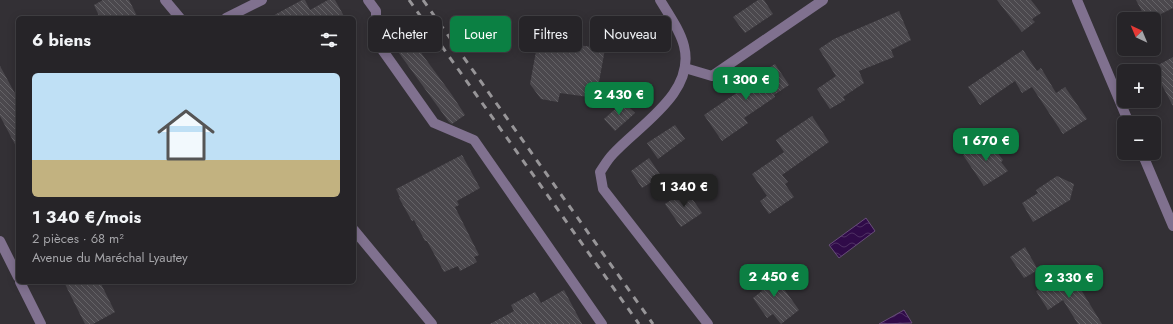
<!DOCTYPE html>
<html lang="fr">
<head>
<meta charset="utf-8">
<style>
  :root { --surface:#262428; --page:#2e2c30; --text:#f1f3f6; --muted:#a4a4a8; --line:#424145; --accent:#0b8043 }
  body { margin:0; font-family:Jost,sans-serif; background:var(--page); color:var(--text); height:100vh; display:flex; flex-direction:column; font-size:15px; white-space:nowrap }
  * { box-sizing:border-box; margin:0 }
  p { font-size:13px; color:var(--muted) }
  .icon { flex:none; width:22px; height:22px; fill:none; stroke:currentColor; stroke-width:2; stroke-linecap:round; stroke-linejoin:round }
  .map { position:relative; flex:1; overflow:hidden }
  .drawer { position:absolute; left:16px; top:16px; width:340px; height:268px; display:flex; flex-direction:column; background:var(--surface); border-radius:6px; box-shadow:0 2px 10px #0003,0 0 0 1px var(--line) }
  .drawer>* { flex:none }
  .guide { position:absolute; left:368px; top:16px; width:380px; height:36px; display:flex; gap:8px }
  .needle { width:26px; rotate:316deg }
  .fabs { position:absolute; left:1117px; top:12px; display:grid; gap:8px }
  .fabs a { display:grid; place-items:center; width:44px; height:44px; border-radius:6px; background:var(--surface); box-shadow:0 2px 10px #0003,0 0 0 1px var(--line); font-size:20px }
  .price { position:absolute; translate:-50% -34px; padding:0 9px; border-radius:8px; background:var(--accent); color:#fff; font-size:13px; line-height:26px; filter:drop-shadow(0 1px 2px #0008) }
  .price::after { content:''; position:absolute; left:50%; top:24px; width:12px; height:9px; margin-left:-6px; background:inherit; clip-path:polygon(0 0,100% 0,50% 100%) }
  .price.active { background:#222; color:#fff }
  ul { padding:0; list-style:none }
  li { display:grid; align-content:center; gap:8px; height:212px; padding:0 16px }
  li span { display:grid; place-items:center; height:124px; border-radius:6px; color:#555 }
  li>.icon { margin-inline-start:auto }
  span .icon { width:72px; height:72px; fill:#fffc; stroke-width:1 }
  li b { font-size:17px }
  h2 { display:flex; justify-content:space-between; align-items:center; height:48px; padding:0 16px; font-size:17px }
  .tag { padding:0 14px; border-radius:6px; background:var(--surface); box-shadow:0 2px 10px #0003,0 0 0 1px var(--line); font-size:14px; line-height:36px }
  .tag.active { background:var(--accent); color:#fff }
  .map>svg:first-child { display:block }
  .water { fill:url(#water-waves); stroke:#684e7a }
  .building { fill:url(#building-back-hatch) }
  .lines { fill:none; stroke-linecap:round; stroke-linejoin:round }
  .minor { stroke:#80718f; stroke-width:10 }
  .rail { stroke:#979598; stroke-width:3; stroke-dasharray:7 7; stroke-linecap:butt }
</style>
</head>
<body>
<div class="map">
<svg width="1173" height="324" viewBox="0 0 1173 324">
  <defs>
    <pattern id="water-waves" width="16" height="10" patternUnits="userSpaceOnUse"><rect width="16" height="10" fill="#300b49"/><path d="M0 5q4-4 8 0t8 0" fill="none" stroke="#4e2f63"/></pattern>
    <pattern id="building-back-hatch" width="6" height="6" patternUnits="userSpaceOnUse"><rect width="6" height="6" fill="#4b484d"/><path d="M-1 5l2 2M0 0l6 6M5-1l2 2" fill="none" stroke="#656367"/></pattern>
  </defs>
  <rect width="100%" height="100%" fill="#333035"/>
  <!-- water -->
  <g class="water">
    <polygon points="866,218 875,231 839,258 829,245"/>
    <polygon points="904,310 912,323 879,324"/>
  </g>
  <!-- building -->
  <g class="building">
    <polygon points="103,0 129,0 138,18 100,18 94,5"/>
    <polygon points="302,0 305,0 310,10 328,0 335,0 345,18 269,18"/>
    <polygon points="758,0 764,0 773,14 745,33 733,17"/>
    <polygon points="997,0 1031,0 1041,13 1032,19 1035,22 1022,32"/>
    <polygon points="1136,0 1173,0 1173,8 1151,19 1146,19"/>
    <polygon points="899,11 911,40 891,50 894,57 859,71 864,83 843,97 845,100 830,109 817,89 836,76 819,49 834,39"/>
    <polygon points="405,31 452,95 465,115 452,124 449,122 391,42"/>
    <polygon points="565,43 605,49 596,98 560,93 558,102 541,99 530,84 537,46 563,50"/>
    <polygon points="1023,50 1037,71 1041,68 1056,93 1065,87 1087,119 1063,134 1032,87 1022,93 1015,81 980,105 968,87"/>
    <polygon points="1173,57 1173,106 1153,68"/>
    <polygon points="775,64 789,85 774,95 775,97 744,118 748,123 722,141 704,115 738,92 736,90 742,79 747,76 757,75"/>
    <polygon points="0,66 18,99 18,150 0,116"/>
    <polygon points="623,102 635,113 615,131 604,119"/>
    <polygon points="812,116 829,142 782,175 788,182 785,184 794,197 769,214 760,201 767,196 752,174 784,152 776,140"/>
    <polygon points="675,125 685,139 658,159 647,143"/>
    <polygon points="987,139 1003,160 1001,162 1008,171 984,186 963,155"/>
    <polygon points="462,155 480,188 457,201 459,205 455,207 479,255 474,257 477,262 460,271 458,266 444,272 427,241 425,241 414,220 412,221 399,198 400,197 396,189"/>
    <polygon points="649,158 661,176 642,188 631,171"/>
    <polygon points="1057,176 1074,184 1070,200 1033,222 1022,203 1038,193 1036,190"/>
    <polygon points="686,190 702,213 681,227 665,204"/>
    <polygon points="1025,247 1038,270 1024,278 1010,257"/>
    <polygon points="769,268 799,310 781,324 773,314 767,318 753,298 762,291 754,279"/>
    <polygon points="1070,271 1086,298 1102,324 1078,324 1063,300 1048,310 1036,291"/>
    <polygon points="64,282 100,282 115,312 93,324 85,324"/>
    <polygon points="564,290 582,324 490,324 514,311 511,305 535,292 541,303"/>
  </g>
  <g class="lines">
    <!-- minor -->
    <g class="minor">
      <polyline points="165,0 180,18"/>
      <polyline points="368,0 376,11 376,41 434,123 474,140 602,324"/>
      <path d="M660 0C669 15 680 30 684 46 696 93 639 125 613 154 608 159 604 166 600 172L603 189 708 324"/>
      <polyline points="1077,0 1129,123"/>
      <polyline points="226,18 262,0"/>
      <polyline points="685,68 712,76 823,0"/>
      <polyline points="1142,153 1173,226"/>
      <polyline points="354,230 432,324"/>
      <polyline points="0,241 18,277"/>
      <polyline points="20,282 41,324"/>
    </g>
    <!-- rail -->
    <g class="rail">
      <polyline points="409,0 639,324"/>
      <polyline points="423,0 653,324"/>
    </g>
  </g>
</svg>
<div class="fabs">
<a><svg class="needle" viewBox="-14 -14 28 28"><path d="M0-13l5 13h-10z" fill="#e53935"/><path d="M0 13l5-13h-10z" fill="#a4a4a8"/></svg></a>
<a>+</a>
<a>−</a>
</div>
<b class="price" style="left:746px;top:101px">1 300 €</b>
<b class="price" style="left:619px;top:116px">2 430 €</b>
<b class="price" style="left:986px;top:162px">1 670 €</b>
<b class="price active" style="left:684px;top:208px">1 340 €</b>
<b class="price" style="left:774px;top:298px">2 450 €</b>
<b class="price" style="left:1069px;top:299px">2 330 €</b>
<div class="guide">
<a class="tag">Acheter</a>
<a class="tag active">Louer</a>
<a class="tag">Filtres</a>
<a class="tag">Nouveau</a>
</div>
<section class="drawer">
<h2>6 biens<svg class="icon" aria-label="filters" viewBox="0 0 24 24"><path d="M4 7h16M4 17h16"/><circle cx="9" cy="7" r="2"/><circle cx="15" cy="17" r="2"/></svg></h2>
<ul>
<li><span style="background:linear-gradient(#bfe0f5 70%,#c2b280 0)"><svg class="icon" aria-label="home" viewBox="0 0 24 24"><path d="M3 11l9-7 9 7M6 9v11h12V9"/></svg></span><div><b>1 340 €/mois</b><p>2 pièces · 68 m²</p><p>Avenue du Maréchal Lyautey</p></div></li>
</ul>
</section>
</div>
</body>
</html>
